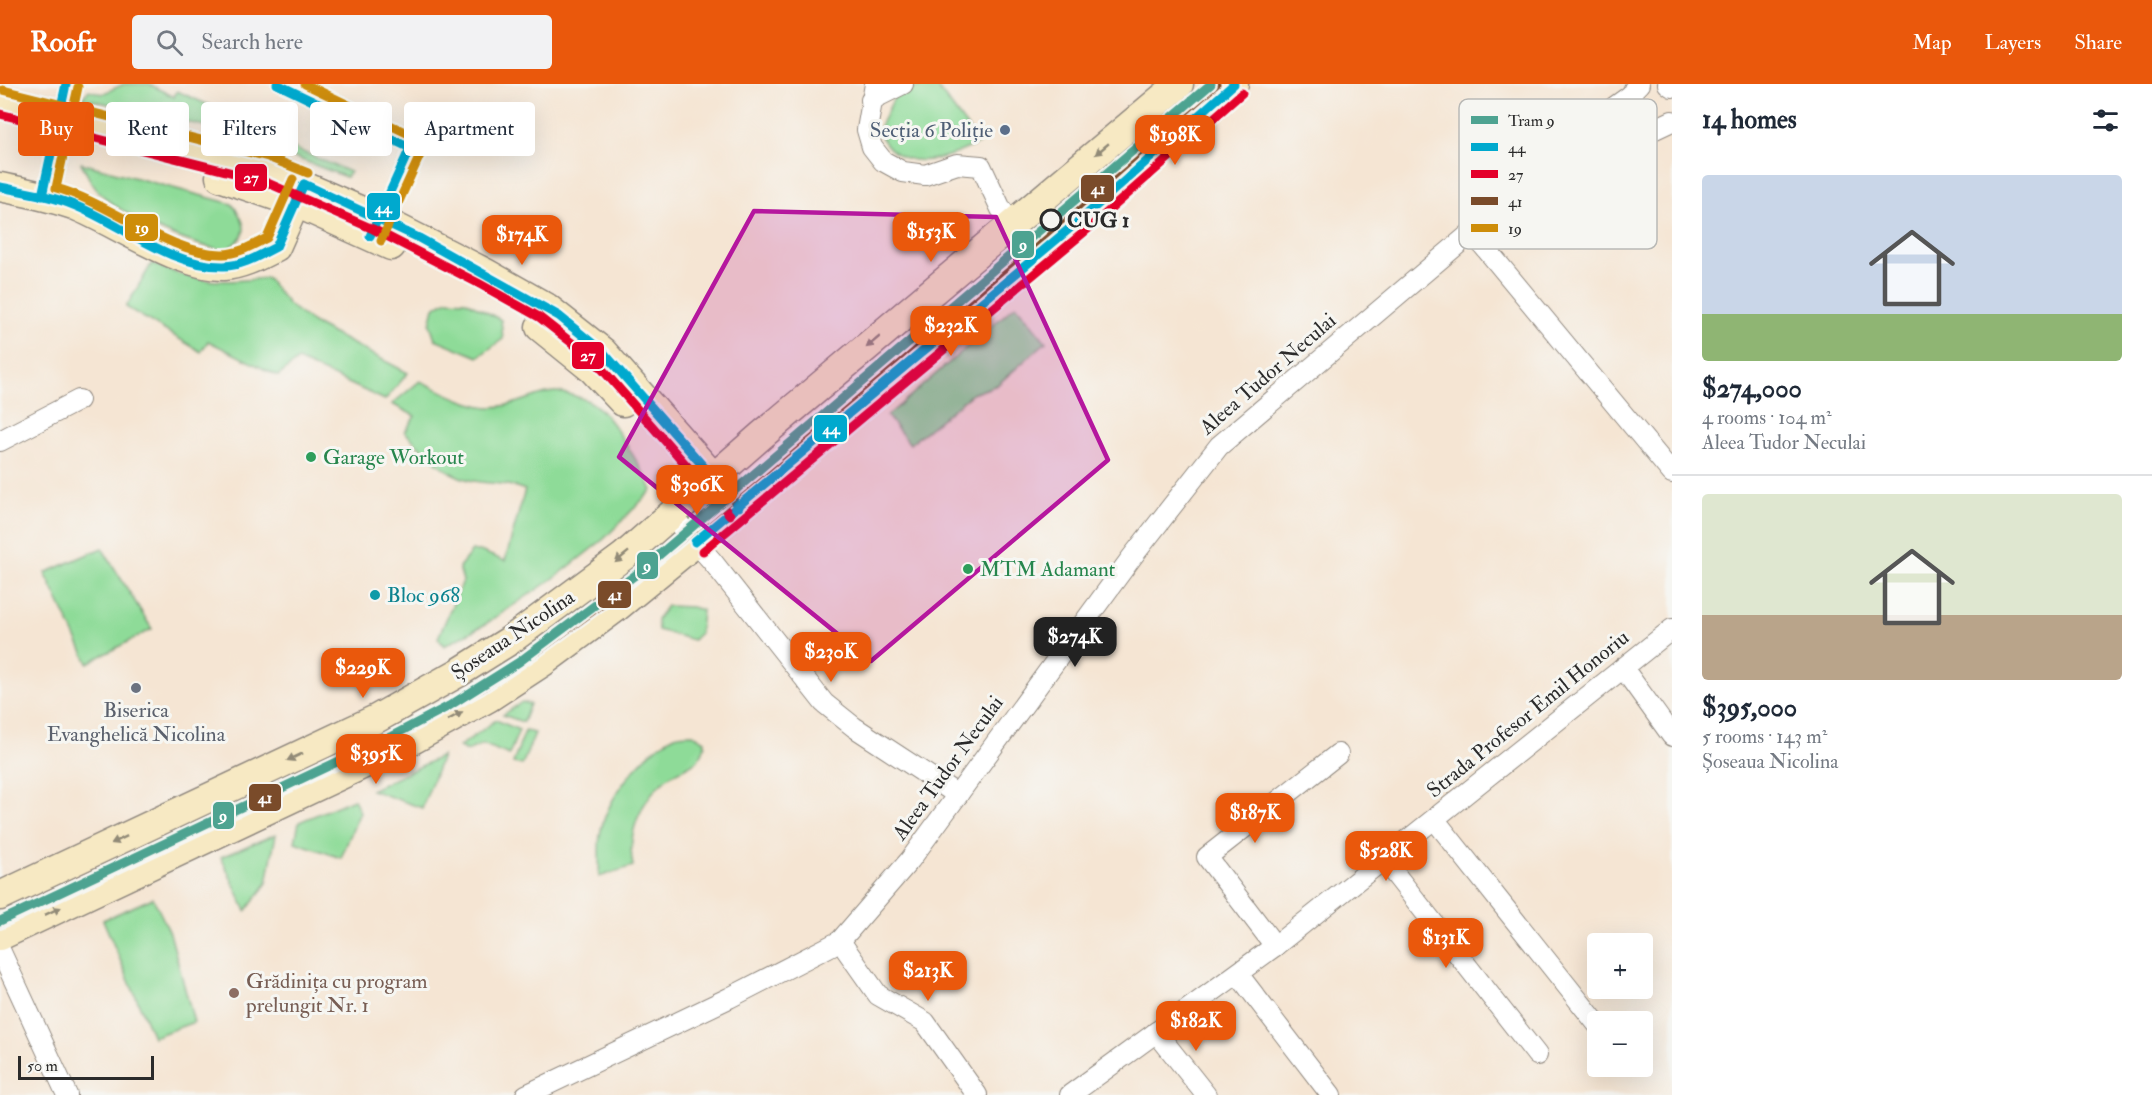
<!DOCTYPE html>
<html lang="en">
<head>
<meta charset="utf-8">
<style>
  :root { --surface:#fff; --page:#f2f2f3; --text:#1f2937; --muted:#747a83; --line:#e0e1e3; --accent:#ea580c }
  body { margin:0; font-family:"IM FELL Double Pica",serif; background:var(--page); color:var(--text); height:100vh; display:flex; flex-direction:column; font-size:22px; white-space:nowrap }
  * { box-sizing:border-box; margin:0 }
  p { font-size:20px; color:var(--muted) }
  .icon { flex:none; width:33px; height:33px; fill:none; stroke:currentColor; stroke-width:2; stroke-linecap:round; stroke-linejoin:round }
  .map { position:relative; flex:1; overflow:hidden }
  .side { display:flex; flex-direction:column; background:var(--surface); width:480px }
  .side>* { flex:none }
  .top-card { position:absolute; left:18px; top:18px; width:570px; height:54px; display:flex; gap:12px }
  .buttons { position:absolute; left:1587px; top:849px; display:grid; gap:12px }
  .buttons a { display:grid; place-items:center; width:66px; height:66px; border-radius:6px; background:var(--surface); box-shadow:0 6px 24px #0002; font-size:30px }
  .scale { position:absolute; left:18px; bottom:15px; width:136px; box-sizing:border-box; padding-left:6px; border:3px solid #2b2b2b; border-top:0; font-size:16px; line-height:21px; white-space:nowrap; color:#2b2b2b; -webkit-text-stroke:4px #f6f6f2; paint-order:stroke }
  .price { position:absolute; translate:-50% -51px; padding:0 14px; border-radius:12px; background:var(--accent); color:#fff; font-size:20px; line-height:39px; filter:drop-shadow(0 2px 3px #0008) }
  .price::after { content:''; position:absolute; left:50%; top:36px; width:18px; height:14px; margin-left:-9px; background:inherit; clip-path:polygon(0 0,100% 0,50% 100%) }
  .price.active { background:#222; color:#fff }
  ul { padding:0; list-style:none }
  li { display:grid; align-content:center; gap:12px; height:318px; padding:0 30px }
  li+li { border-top:2px solid var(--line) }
  li span { display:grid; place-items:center; height:186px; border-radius:6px; color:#555 }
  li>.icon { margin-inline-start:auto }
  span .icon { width:108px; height:108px; fill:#fffc; stroke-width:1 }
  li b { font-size:26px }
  h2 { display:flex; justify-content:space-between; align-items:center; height:72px; padding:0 30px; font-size:26px }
  .chip { padding:0 21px; border-radius:6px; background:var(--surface); box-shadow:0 6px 24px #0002; font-size:21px; line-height:54px }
  .chip.active { background:var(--accent); color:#fff }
  header { display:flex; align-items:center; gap:36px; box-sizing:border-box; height:84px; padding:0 30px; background:var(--accent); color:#fff }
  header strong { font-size:28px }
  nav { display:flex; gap:33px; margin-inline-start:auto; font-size:21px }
  .search { width:420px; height:54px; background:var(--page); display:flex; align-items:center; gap:15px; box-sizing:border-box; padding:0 21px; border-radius:6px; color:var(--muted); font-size:22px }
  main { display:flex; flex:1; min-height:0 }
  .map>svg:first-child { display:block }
  .green { fill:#8edb98; stroke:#5c8362; stroke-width:1.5 }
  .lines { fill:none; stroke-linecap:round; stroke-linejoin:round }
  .street-casing { stroke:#90887f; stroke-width:22 }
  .secondary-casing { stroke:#90887f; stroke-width:31 }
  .street { stroke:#fff; stroke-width:20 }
  .secondary { stroke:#f7e9c3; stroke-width:28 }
  .bus-1-casing { stroke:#f6f6f2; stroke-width:14 }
  .bus-2-casing { stroke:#f6f6f2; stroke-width:14 }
  .bus-3-casing { stroke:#f6f6f2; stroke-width:14 }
  .bus-4-casing { stroke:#f6f6f2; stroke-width:14 }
  .bus-1 { stroke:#00a9ce; stroke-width:9 }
  .bus-2 { stroke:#e4002b; stroke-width:9 }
  .bus-3 { stroke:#7a4b2a; stroke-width:9 }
  .bus-4 { stroke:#ce8d09; stroke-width:9 }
  .tram-1-casing { stroke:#f6f6f2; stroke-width:14 }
  .tram-1 { stroke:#4ea391; stroke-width:9 }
  .oneway { fill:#918a77 }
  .marked { fill:#b5179e; fill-opacity:0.2; stroke:#b5179e; stroke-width:4.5; stroke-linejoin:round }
  .service-dot { fill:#5c6f8a; stroke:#f6f6f2; stroke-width:2 }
  .stop-dot { fill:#f6f6f2; stroke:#2b2b2b; stroke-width:3 }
  .leisure-dot { fill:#2e9e5b; stroke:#f6f6f2; stroke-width:2 }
  .culture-dot { fill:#0f9aa8; stroke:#f6f6f2; stroke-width:2 }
  .worship-dot { fill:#6b7280; stroke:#f6f6f2; stroke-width:2 }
  .education-dot { fill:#8d6e63; stroke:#f6f6f2; stroke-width:2 }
  .labels { text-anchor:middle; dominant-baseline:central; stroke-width:6; stroke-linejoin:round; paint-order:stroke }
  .service-label { font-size:21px; fill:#4e5e75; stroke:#f6f6f2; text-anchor:end }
  .stop-label { font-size:21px; font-weight:bold; fill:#2b2b2b; stroke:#f6f6f2; text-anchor:start }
  .street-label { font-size:21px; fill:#2b2b2b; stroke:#f6f6f2 }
  .leisure-label { font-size:21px; fill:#27864d; stroke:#f6f6f2; text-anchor:start }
  .culture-label { font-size:21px; fill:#0d838f; stroke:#f6f6f2; text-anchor:start }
  .worship-label { font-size:21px; fill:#5b616d; stroke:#f6f6f2 }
  .education-label { font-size:21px; fill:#785e54; stroke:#f6f6f2; text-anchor:start }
  .key { fill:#f6f6f2; stroke:#b9b9b6; stroke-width:1.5 }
  .key-label { font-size:16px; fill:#2b2b2b }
  .line-badge { stroke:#f6f6f2; stroke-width:2 }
  .badge-label { font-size:16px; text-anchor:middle; font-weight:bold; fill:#fff }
</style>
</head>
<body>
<header>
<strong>Roofr</strong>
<div class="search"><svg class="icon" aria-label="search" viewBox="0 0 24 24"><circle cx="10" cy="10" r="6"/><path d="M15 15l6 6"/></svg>Search here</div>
<nav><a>Map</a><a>Layers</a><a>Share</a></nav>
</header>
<main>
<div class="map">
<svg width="1672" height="1011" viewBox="0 0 1672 1011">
  <rect width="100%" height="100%" fill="#f6f6f2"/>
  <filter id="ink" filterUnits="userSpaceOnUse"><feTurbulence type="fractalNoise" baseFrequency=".0167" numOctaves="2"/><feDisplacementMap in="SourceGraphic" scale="12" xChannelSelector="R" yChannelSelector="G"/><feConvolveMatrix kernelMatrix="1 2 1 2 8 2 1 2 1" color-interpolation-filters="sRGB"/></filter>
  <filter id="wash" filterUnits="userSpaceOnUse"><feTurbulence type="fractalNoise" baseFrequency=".008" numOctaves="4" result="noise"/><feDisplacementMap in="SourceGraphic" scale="24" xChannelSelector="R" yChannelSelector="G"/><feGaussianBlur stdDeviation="1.35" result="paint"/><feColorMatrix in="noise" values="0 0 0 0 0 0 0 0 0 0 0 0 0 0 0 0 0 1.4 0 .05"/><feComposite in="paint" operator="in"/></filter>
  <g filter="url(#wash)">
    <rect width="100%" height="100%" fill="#f5e5d3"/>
    <!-- green -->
    <g class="green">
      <polygon points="124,0 149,0 174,13 177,7 283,54 291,63 350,88 346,93 226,47 82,14 89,6 102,10"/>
      <path d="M925 0H935L979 59C944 77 897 92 878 46L895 12Z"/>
      <path d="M81 79 232 120C248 141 250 152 225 166 191 162 122 133 98 107 91 100 86 88 81 79Z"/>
      <path d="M152 179C196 200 220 199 267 194L289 221 313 239 408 289 385 316 298 276 278 292 208 257 201 268 126 223Z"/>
      <polygon points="447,216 466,217 501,236 503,255 478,273 435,255 430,240 434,224"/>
      <polygon points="1016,221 1046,258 997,301 972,310 910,360 887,332"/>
      <path d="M420 297C442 307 466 321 489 323 515 324 539 307 556 308 566 309 584 314 592 319 609 328 643 386 652 406L604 455 557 492 484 541 444 562 438 554 463 497 459 483 472 467H480L505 477 525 406C503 397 489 401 469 396 444 390 423 366 405 348L415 332 392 320Z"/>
      <polygon points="102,464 152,545 88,579 45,489"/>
      <polygon points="667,522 692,523 702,526 700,549 693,556 658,546 657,535"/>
      <polygon points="522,618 530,620 523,638 503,631"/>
      <polygon points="496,636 519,646 509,671 483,660 467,667 459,663"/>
      <polygon points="525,647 535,649 522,681 513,679"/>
      <path d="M693 650 705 657C704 682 683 682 667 694 642 714 626 750 633 782L599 793C600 779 598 764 600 751 606 715 642 668 675 652 680 650 688 650 693 650Z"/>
      <polygon points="442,672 422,724 371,706"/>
      <polygon points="354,715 360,728 341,774 295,758 299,738"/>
      <polygon points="276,750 267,799 246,827 221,773"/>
      <polygon points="153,814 170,849 194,938 153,953 103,836"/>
    </g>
  </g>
  <g filter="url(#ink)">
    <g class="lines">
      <!-- street casing -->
      <g class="street-casing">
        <g id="street">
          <polyline points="875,0 867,46 872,63 883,77 903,88 925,91 957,80 981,82 1001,125 1013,140"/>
          <polyline points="1639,0 1634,5 1629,18 1636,37 1655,45 1672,37"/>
          <polyline points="1668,0 1672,3"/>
          <polyline points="871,16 903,0"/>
          <polyline points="1571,65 1599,55 1648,44"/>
          <polyline points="1472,148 1672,389"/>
          <polyline points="0,357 79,316"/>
          <polyline points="671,431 712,477 824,619 854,643 958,711"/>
          <polyline points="1623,584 1672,652"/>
          <polyline points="1435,736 1598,941"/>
          <polyline points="1384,776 1537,971"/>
          <polyline points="840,857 878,911 925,938 977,1011"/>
          <polyline points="1275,862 1207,773 1338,670"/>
          <polyline points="0,866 67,1011"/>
          <polyline points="1238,890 1331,1011"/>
          <polyline points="1156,948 1206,1011"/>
          <path d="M526 1011 729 914 840 857 910 776 1132 473 1219 362 1569 66C1587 45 1607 27 1631 11"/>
          <polyline points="1070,1011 1275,862 1672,545"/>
        </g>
      </g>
      <!-- secondary casing -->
      <g class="secondary-casing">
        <g id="secondary">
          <polyline points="0,18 147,53 265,85 378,134 484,188 546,223 603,268 725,406"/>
          <polyline points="220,93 296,119 391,162"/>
          <path d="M0 103C25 108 52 113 76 122 117 139 180 183 224 182 242 181 260 171 276 163L303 102"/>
          <polyline points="540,243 592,285 623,318"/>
          <polyline points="0,812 376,635 458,589 509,557 624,472 762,351 1179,0"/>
          <polyline points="0,852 398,664 488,614 543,578 617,523 739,423 1087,130 1234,0"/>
        </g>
      </g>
      <!-- street -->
      <use href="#street" class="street"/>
      <!-- secondary -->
      <use href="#secondary" class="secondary"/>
      <!-- bus-1 casing -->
      <g class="bus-1-casing">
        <g id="bus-1">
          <polyline points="277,0 410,64 370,152"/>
          <polyline points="304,100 419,154 559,232 603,268 739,423"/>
          <path d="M0 103C25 108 52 112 76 122 123 141 171 183 224 182 243 182 260 171 276 163L304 100"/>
          <polyline points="42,112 66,0"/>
          <polyline points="695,458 1087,130 1234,0"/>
        </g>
      </g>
      <!-- bus-2 casing -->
      <g class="bus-2-casing">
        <g id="bus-2">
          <polyline points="0,30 261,96 373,145 478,199 539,233 595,277 730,431"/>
          <polyline points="703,467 1095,139 1242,9"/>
        </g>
      </g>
      <!-- bus-3 casing -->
      <g class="bus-3-casing">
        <polyline id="bus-3" points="0,839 393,653 482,604 536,568 610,514 731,414 1079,121 1216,0"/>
      </g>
      <!-- bus-4 casing -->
      <g class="bus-4-casing">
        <g id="bus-4">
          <polyline points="305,0 415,53 421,59 421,69 381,157"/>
          <path d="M78 3 56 104C109 118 170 171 223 170 239 170 254 160 267 154L293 95"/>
          <polyline points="3,6 268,73 308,89"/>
        </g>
      </g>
      <!-- bus-1 -->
      <use href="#bus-1" class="bus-1"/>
      <!-- bus-2 -->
      <use href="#bus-2" class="bus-2"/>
      <!-- bus-3 -->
      <use href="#bus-3" class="bus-3"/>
      <!-- bus-4 -->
      <use href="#bus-4" class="bus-4"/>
      <!-- tram-1 casing -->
      <g class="tram-1-casing">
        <polyline id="tram-1" points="0,837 392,652 449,622 519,578 638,489 1211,0"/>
      </g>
      <!-- tram-1 -->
      <use href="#tram-1" class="tram-1"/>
    </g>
    <!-- one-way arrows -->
    <defs><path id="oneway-solid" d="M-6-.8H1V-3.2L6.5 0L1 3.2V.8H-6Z" transform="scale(1.5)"/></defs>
    <g class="oneway">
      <use href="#oneway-solid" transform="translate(1102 65) rotate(140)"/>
      <use href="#oneway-solid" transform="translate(873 258) rotate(140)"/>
      <use href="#oneway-solid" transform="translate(622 473) rotate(141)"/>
      <use href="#oneway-solid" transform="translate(455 632) rotate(-29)"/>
      <use href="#oneway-solid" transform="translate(295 673) rotate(155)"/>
      <use href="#oneway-solid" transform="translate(119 756) rotate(155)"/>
      <use href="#oneway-solid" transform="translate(53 827) rotate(-25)"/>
    </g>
  </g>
  <!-- marked area -->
  <path class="marked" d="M754 127 996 133 1108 376 871 577 619 373Z"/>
  <!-- markers -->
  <circle class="service-dot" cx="1005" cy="46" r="6"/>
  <circle class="stop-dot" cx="1051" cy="136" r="10"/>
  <g class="leisure-dot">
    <circle cx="311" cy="373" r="6"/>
    <circle cx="968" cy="485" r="6"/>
  </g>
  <circle class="culture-dot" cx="375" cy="511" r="6"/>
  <circle class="worship-dot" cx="136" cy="604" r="6"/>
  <circle class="education-dot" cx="234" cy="909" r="6"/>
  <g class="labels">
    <!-- service labels -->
    <g class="service-label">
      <text x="993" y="46">Secția 6 Poliție</text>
    </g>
    <!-- stop labels -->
    <g class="stop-label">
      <text x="1067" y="136">CUG 1</text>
    </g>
    <!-- street labels -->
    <g class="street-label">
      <text transform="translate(1268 290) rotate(-41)">Aleea Tudor Neculai</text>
      <text transform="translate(513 551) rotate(-34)">Șoseaua Nicolina</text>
      <text transform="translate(1528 630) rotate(-39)">Strada Profesor Emil Honoriu</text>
      <text transform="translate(948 684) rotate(-54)">Aleea Tudor Neculai</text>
    </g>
    <!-- leisure labels -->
    <g class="leisure-label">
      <text x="323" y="373">Garage Workout</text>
      <text x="980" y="485">MTM Adamant</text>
    </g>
    <!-- culture labels -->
    <g class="culture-label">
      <text x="387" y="511">Bloc 968</text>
    </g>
    <!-- worship labels -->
    <g class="worship-label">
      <text x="136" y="626">Biserica<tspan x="136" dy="24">Evanghelică Nicolina</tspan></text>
    </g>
    <!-- education labels -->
    <g class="education-label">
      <text x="246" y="897">Grădinița cu program<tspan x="246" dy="24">prelungit Nr. 1</tspan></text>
    </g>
  </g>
  <!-- legend -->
  <rect x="1459" y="15" width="198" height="150" rx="9" class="key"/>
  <rect x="1471" y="32" width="27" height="8" fill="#4ea391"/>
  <rect x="1471" y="59" width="27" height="8" fill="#00a9ce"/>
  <rect x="1471" y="86" width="27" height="8" fill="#e4002b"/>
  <rect x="1471" y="113" width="27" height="8" fill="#7a4b2a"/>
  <rect x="1471" y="140" width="27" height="8" fill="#ce8d09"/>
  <g class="key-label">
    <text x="1508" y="42">Tram 9</text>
    <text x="1508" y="69">44</text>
    <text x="1508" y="96">27</text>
    <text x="1508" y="123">41</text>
    <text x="1508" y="150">19</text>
  </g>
  <g class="line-badge">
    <rect x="234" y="79" width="34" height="29" rx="6" fill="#e4002b"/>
    <rect x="1080" y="90" width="35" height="29" rx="6" fill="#7a4b2a"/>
    <rect x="366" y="108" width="35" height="29" rx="6" fill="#00a9ce"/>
    <rect x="124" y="129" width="35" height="29" rx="6" fill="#ce8d09"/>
    <rect x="1011" y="146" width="24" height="29" rx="6" fill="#4ea391"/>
    <rect x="571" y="257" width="34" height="29" rx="6" fill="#e4002b"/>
    <rect x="813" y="330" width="35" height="29" rx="6" fill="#00a9ce"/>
    <rect x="636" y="467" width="23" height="29" rx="6" fill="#4ea391"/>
    <rect x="597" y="496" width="35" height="29" rx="6" fill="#7a4b2a"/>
    <rect x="248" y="699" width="34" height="29" rx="6" fill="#7a4b2a"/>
    <rect x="212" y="717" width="23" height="29" rx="6" fill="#4ea391"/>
  </g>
  <g class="badge-label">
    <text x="251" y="99">27</text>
    <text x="1098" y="110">41</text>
    <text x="383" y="129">44</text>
    <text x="142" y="149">19</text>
    <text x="1023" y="166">9</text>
    <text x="588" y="277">27</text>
    <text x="831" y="350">44</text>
    <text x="647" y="487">9</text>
    <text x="615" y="516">41</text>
    <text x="265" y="719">41</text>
    <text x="223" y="737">9</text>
  </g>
</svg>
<div class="buttons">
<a>+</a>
<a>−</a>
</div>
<div class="scale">50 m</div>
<b class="price" style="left:1175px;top:82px">$198K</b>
<b class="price" style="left:931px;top:179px">$153K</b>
<b class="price" style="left:522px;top:182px">$174K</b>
<b class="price" style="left:951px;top:273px">$232K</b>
<b class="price" style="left:697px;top:432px">$306K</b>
<b class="price active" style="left:1075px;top:584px">$274K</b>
<b class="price" style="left:831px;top:599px">$230K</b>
<b class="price" style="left:363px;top:615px">$229K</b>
<b class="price" style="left:376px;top:701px">$395K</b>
<b class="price" style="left:1255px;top:760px">$187K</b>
<b class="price" style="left:1386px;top:798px">$528K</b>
<b class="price" style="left:1446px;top:885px">$131K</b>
<b class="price" style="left:928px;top:918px">$213K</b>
<b class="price" style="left:1196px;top:968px">$182K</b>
<div class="top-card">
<a class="chip active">Buy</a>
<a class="chip">Rent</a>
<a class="chip">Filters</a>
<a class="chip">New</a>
<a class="chip">Apartment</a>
</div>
</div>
<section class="side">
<h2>14 homes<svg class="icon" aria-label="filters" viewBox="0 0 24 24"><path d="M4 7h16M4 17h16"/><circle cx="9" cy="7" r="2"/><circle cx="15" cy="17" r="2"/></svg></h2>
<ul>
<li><span style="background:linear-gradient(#c9d6e8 75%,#8fb573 0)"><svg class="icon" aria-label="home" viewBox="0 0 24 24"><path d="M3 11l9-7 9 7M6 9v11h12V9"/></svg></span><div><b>$274,000</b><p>4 rooms · 104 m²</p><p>Aleea Tudor Neculai</p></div></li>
<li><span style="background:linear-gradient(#dfe7d0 65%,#b9a48a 0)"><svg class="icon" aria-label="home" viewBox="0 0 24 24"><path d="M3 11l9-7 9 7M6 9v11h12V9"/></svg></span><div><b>$395,000</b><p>5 rooms · 143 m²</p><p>Șoseaua Nicolina</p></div></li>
</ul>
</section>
</main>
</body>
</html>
